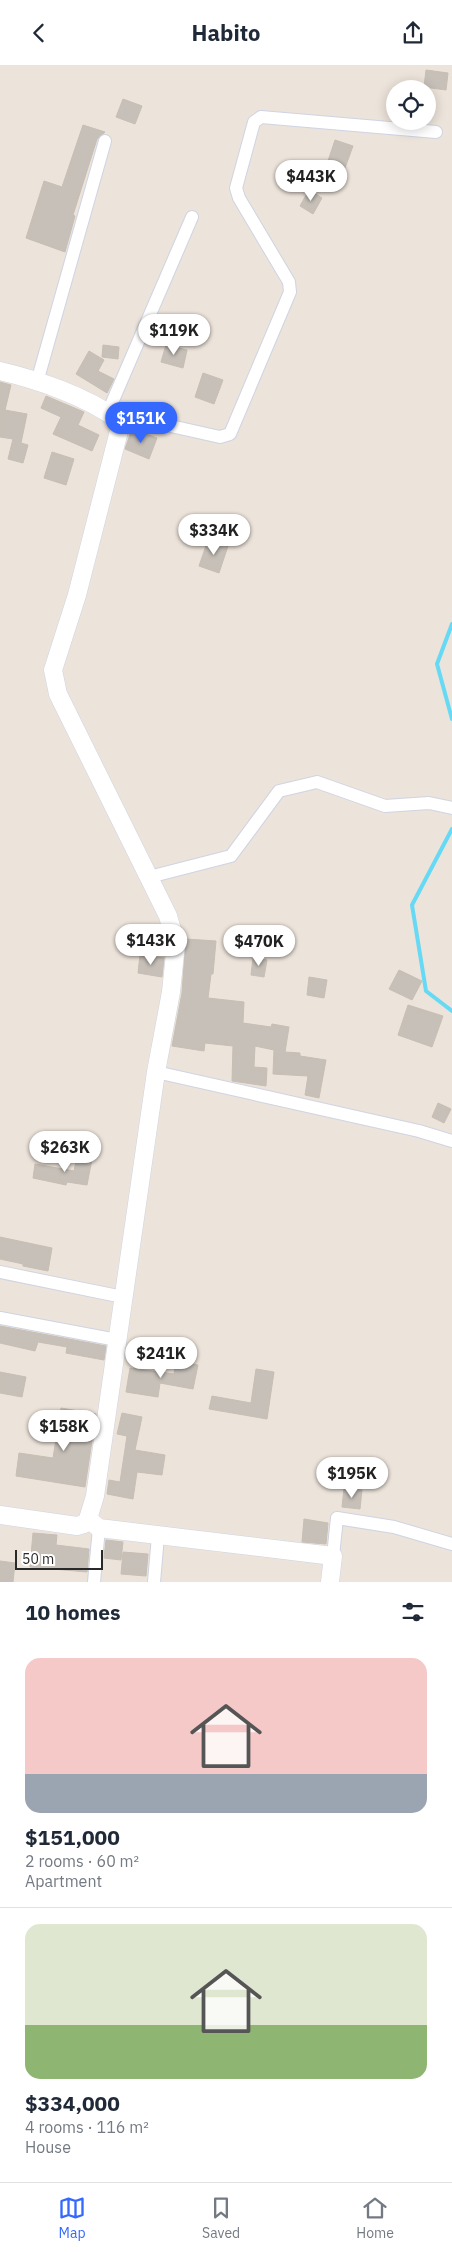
<!DOCTYPE html>
<html lang="en">
<head>
<meta charset="utf-8">
<style>
  :root { --surface:#fff; --page:#f2f2f3; --text:#1f2937; --muted:#747a83; --line:#e0e1e3; --accent:#3468ff }
  body { margin:0; font-family:"IBM Plex Sans",sans-serif; background:var(--page); color:var(--text); height:100vh; display:flex; flex-direction:column; font-size:19px; white-space:nowrap }
  * { box-sizing:border-box; margin:0 }
  p { font-size:16px; color:var(--muted) }
  .icon { flex:none; width:28px; height:28px; fill:none; stroke:currentColor; stroke-width:2; stroke-linecap:round; stroke-linejoin:round }
  .map { position:relative; height:1517px; overflow:hidden }
  .side { display:flex; flex-direction:column; background:var(--surface); flex:1 }
  .side>* { flex:none }
  .tools { position:absolute; left:386px; top:15px; display:grid; gap:10px }
  .tools a { display:grid; place-items:center; width:50px; height:50px; border-radius:50%; background:var(--surface); box-shadow:0 2px 12px #0003; font-size:25px }
  .scale { position:absolute; left:15px; bottom:12px; width:88px; box-sizing:border-box; padding-left:5px; border:2px solid #292929; border-top:0; font-size:14px; line-height:18px; white-space:nowrap; color:#292929; -webkit-text-stroke:4px #fff; paint-order:stroke }
  .price { position:absolute; translate:-50% -42px; padding:0 11px; border-radius:18px; background:#fff; color:#222; font-size:16px; line-height:32px; filter:drop-shadow(0 1px 2px #0008) }
  .price::after { content:''; position:absolute; left:50%; top:30px; width:15px; height:11px; margin-left:-8px; background:inherit; clip-path:polygon(0 0,100% 0,50% 100%) }
  .price.on { background:var(--accent); color:#fff }
  ul { padding:0; list-style:none }
  li { display:grid; align-content:center; gap:10px; height:265px; padding:0 25px }
  li+li { border-top:1px solid var(--line) }
  li span { display:grid; place-items:center; height:155px; border-radius:15px; color:#555 }
  li>.icon { margin-inline-start:auto }
  span .icon { width:90px; height:90px; fill:#fffc; stroke-width:1 }
  li b { font-size:21px }
  h2 { display:flex; justify-content:space-between; align-items:center; height:60px; padding:0 25px; font-size:21px }
  header { display:flex; justify-content:space-between; align-items:center; height:65px; padding:0 25px; background:var(--surface); font-size:22px; font-weight:700 }
  .tabs { display:flex; justify-content:space-around; align-items:center; height:70px; border-top:1px solid var(--line); background:var(--surface); font-size:14px; color:var(--muted) }
  .tabs a { display:grid; justify-items:center; gap:2px }
  .tabs .on { color:var(--accent) }
  .map>svg:first-child { display:block }
  .lines { fill:none; stroke-linecap:round; stroke-linejoin:round }
  .stream { stroke:#66d9f4; stroke-width:4 }
  .building { fill:#c7c0b9; stroke:#c7bfb3 }
  .street-casing { stroke:#cfd4e3; stroke-width:14 }
  .secondary-casing { stroke:#cfd4e3; stroke-width:19 }
  .street { stroke:#fff; stroke-width:12 }
  .secondary { stroke:#fff; stroke-width:18 }
</style>
</head>
<body>
<header><svg class="icon" aria-label="back" viewBox="0 0 24 24"><path d="M15 5l-7 7 7 7"/></svg>Habito<svg class="icon" aria-label="share" viewBox="0 0 24 24"><path d="M12 15V3M7 8l5-5 5 5M5 13v7h14v-7"/></svg></header>
<div class="map">
<svg width="452" height="1517" viewBox="0 0 452 1517">
  <rect width="100%" height="100%" fill="#ece3da"/>
  <g class="lines">
    <!-- stream -->
    <g class="stream">
      <polyline points="452,559 437,599 452,654"/>
      <polyline points="452,764 412,840 426,926 452,946"/>
    </g>
  </g>
  <!-- building -->
  <g class="building">
    <polygon points="426,5 448,8 446,25 424,22"/>
    <polygon points="123,34 142,41 135,59 116,52"/>
    <polygon points="83,60 105,67 97,74 73,150 75,151 65,187 26,173 44,116 62,122"/>
    <polygon points="335,75 353,81 345,103 328,96"/>
    <polygon points="309,125 322,133 313,149 300,141"/>
    <polygon points="103,280 119,282 118,294 102,292"/>
    <polygon points="166,280 187,285 183,303 161,297"/>
    <polygon points="89,286 104,295 98,306 114,314 107,328 76,309"/>
    <polygon points="203,308 223,315 214,339 195,332"/>
    <polygon points="0,317 11,320 5,345 27,349 21,378 28,380 23,398 8,394 13,374 0,372"/>
    <polygon points="46,331 84,347 78,360 99,370 92,386 53,369 61,352 41,343"/>
    <polygon points="132,364 157,373 149,394 125,384"/>
    <polygon points="52,387 74,394 66,420 44,413"/>
    <polygon points="208,475 228,481 219,508 199,501"/>
    <polygon points="186,874 216,876 213,909 211,909 208,933 244,937 243,958 271,962 272,959 289,962 285,987 300,988 300,991 326,995 319,1033 305,1030 308,1011 273,1009 274,985 255,981 254,1002 267,1003 266,1021 232,1016 233,981 205,978 204,986 172,981 182,928"/>
    <polygon points="140,890 164,893 162,912 138,908"/>
    <polygon points="253,893 267,895 264,912 251,910"/>
    <polygon points="399,905 422,916 412,935 389,924"/>
    <polygon points="309,912 327,915 324,933 307,930"/>
    <polygon points="408,940 443,951 432,982 398,970"/>
    <polygon points="438,1038 451,1044 444,1058 432,1052"/>
    <polygon points="77,1091 92,1094 87,1120 67,1117 66,1120 33,1113 35,1099 74,1106"/>
    <polygon points="0,1172 52,1183 48,1206 23,1201 23,1199 0,1194"/>
    <polygon points="0,1261 106,1281 104,1295 66,1288 67,1282 38,1277 35,1286 0,1278"/>
    <polygon points="176,1296 198,1300 193,1324 160,1318 158,1332 126,1327 130,1303 174,1309"/>
    <polygon points="256,1304 274,1307 267,1354 209,1344 212,1331 251,1338"/>
    <polygon points="0,1307 26,1312 22,1332 0,1328"/>
    <polygon points="61,1343 96,1349 85,1422 16,1411 19,1388 53,1393"/>
    <polygon points="122,1348 142,1352 135,1385 165,1390 162,1410 137,1407 133,1434 107,1429 109,1415 120,1417 127,1371 117,1369"/>
    <polygon points="344,1423 362,1425 360,1444 342,1442"/>
    <polygon points="304,1454 328,1458 326,1479 302,1477"/>
    <polygon points="33,1468 57,1470 56,1480 89,1484 87,1507 30,1502"/>
    <polygon points="106,1475 123,1477 121,1495 104,1493"/>
    <polygon points="123,1487 148,1489 146,1511 121,1509"/>
    <polygon points="0,1496 15,1498 13,1517 0,1517"/>
  </g>
  <g class="lines">
    <!-- street casing -->
    <g class="street-casing">
      <g id="street">
        <polyline points="37,317 105,76"/>
        <polyline points="108,347 192,152"/>
        <polyline points="117,354 126,351 220,372 230,369 290,227 289,217 239,133 236,123 254,57 261,52 436,67"/>
        <polyline points="149,812 231,791 279,726 317,717 385,741 429,738 452,743"/>
        <polyline points="156,1007 419,1066 452,1076"/>
        <polyline points="0,1207 123,1232"/>
        <polyline points="0,1253 117,1275"/>
        <polyline points="333,1491 337,1453 394,1462 452,1479"/>
        <polyline points="94,1517 99,1463"/>
        <polyline points="154,1517 158,1471"/>
      </g>
    </g>
    <!-- secondary casing -->
    <g class="secondary-casing">
      <g id="secondary">
        <path d="M0 306C38 315 85 331 117 354L119 366 77 530 53 605 58 629 168 851 176 879 171 927 156 1007 95 1431 88 1454 84 1459 77 1461 0 1450"/>
        <polyline points="88,1454 99,1463 333,1491 330,1517"/>
      </g>
    </g>
    <!-- street -->
    <use href="#street" class="street"/>
    <!-- secondary -->
    <use href="#secondary" class="secondary"/>
  </g>
</svg>
<div class="tools">
<a><svg class="icon" aria-label="locate" viewBox="0 0 24 24"><circle cx="12" cy="12" r="6"/><path d="M12 2v4M12 18v4M2 12h4M18 12h4"/></svg></a>
</div>
<div class="scale">50 m</div>
<b class="price" style="left:311px;top:137px">$443K</b>
<b class="price" style="left:174px;top:291px">$119K</b>
<b class="price on" style="left:141px;top:379px">$151K</b>
<b class="price" style="left:214px;top:491px">$334K</b>
<b class="price" style="left:151px;top:901px">$143K</b>
<b class="price" style="left:259px;top:902px">$470K</b>
<b class="price" style="left:65px;top:1108px">$263K</b>
<b class="price" style="left:161px;top:1314px">$241K</b>
<b class="price" style="left:64px;top:1387px">$158K</b>
<b class="price" style="left:352px;top:1434px">$195K</b>
</div>
<section class="side">
<h2>10 homes<svg class="icon" aria-label="filters" viewBox="0 0 24 24"><path d="M4 7h16M4 17h16"/><circle cx="9" cy="7" r="2"/><circle cx="15" cy="17" r="2"/></svg></h2>
<ul>
<li><span style="background:linear-gradient(#f6c9c9 75%,#9aa5b1 0)"><svg class="icon" aria-label="home" viewBox="0 0 24 24"><path d="M3 11l9-7 9 7M6 9v11h12V9"/></svg></span><div><b>$151,000</b><p>2 rooms · 60 m²</p><p>Apartment</p></div></li>
<li><span style="background:linear-gradient(#dfe7d0 65%,#8fb573 0)"><svg class="icon" aria-label="home" viewBox="0 0 24 24"><path d="M3 11l9-7 9 7M6 9v11h12V9"/></svg></span><div><b>$334,000</b><p>4 rooms · 116 m²</p><p>House</p></div></li>
</ul>
</section>
<nav class="tabs">
<a class="on"><svg class="icon" aria-label="map" viewBox="0 0 24 24"><path d="M3 6l6-2 6 2 6-2v14l-6 2-6-2-6 2zM9 4v14M15 6v14"/></svg>Map</a>
<a><svg class="icon" aria-label="saved" viewBox="0 0 24 24"><path d="M7 4h10v16l-5-4-5 4z"/></svg>Saved</a>
<a><svg class="icon" aria-label="home" viewBox="0 0 24 24"><path d="M3 11l9-7 9 7M6 9v11h12V9"/></svg>Home</a>
</nav>
</body>
</html>
